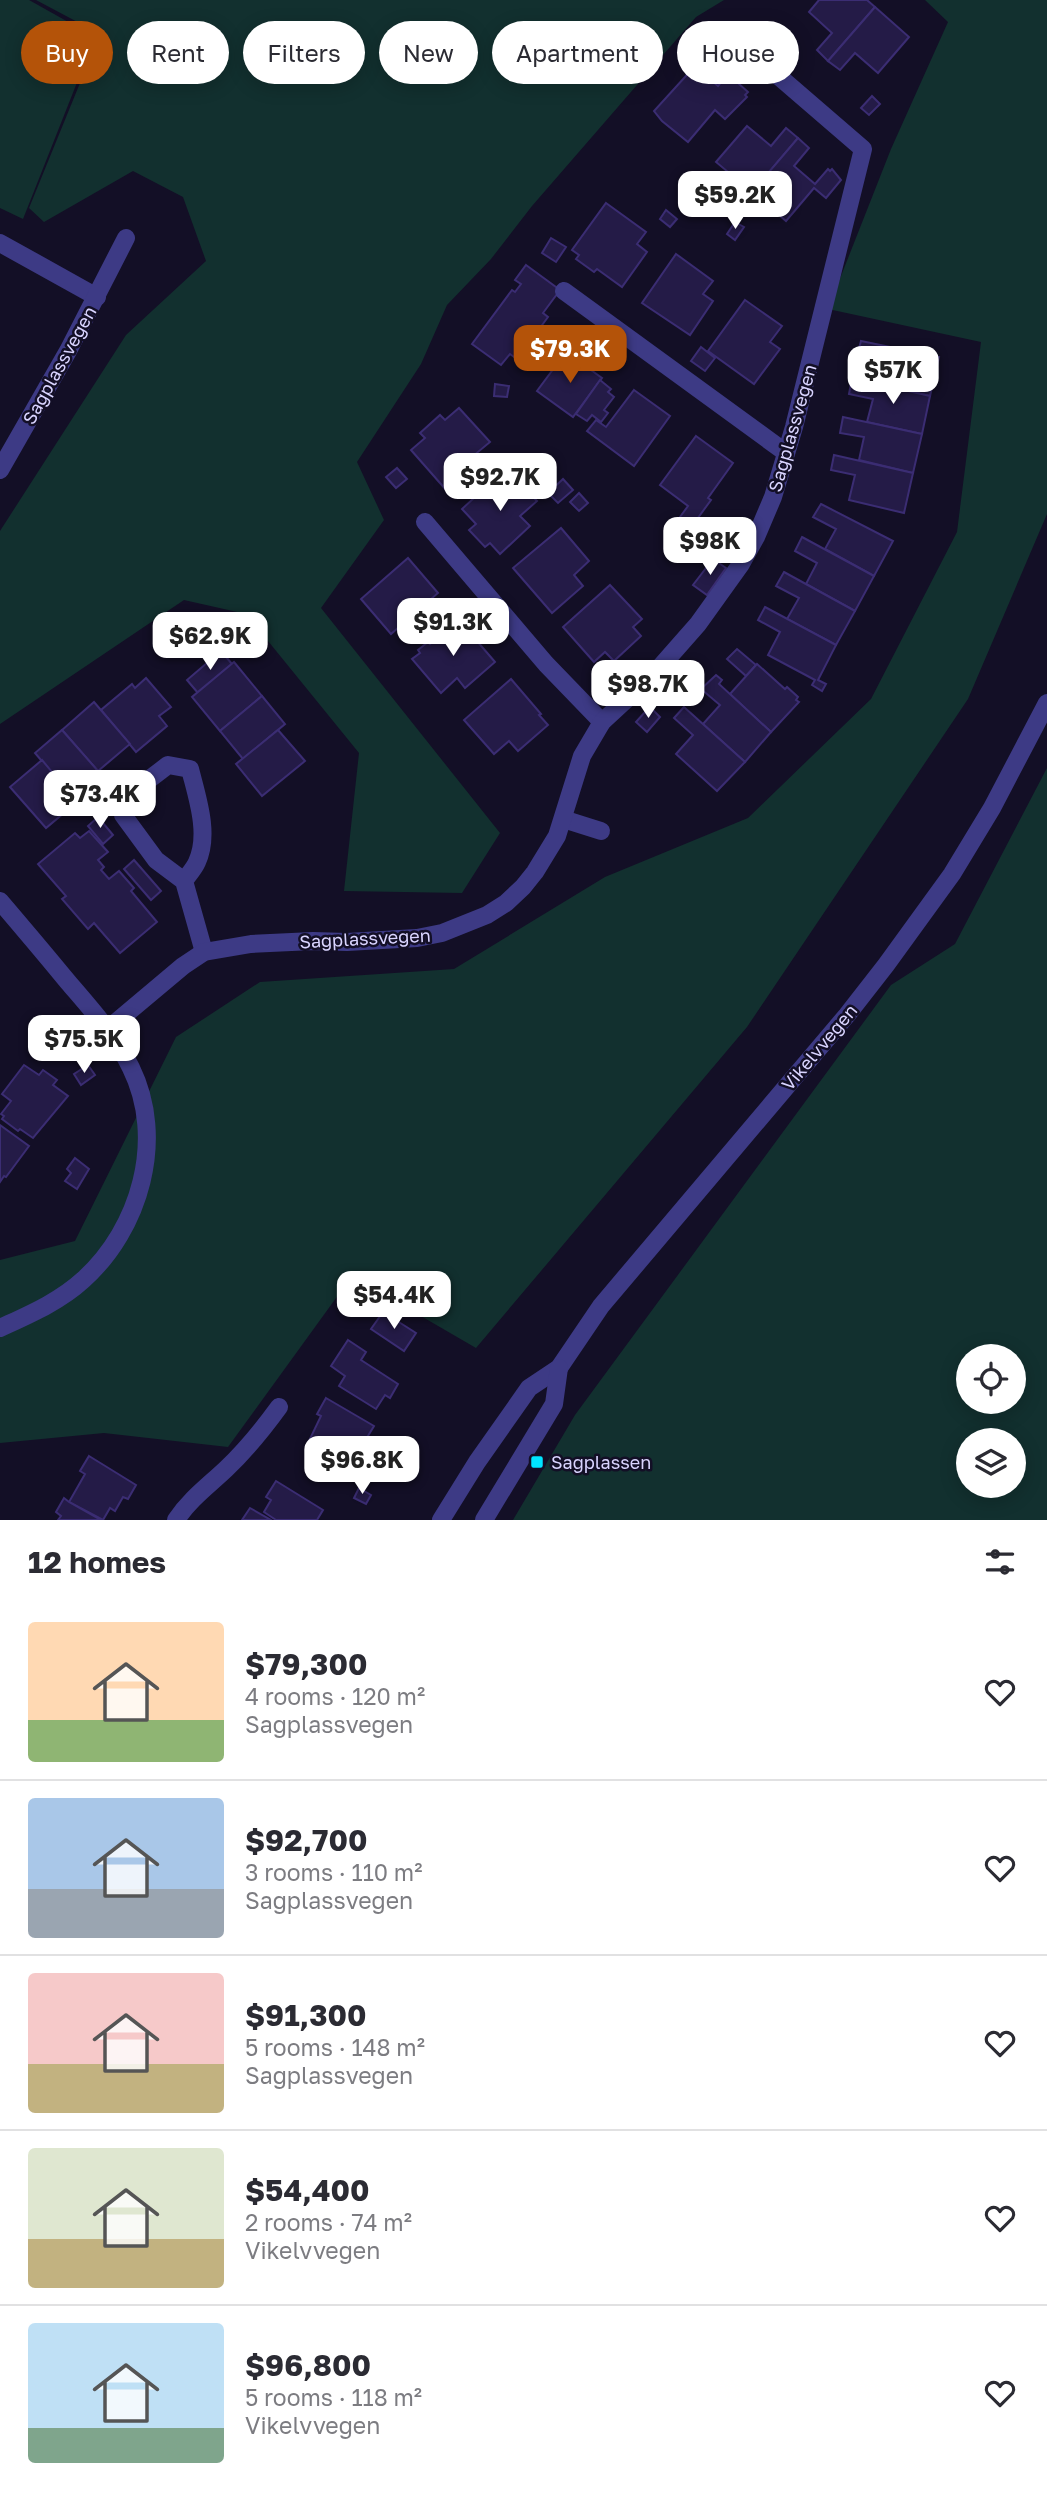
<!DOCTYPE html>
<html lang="en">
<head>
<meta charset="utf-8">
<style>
  :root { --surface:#fff; --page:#f2f2f3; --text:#2b2b33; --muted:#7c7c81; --line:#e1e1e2; --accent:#b45309 }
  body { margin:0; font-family:"Golos Text",sans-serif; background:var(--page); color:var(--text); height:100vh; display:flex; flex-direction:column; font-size:26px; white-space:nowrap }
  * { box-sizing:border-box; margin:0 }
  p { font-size:23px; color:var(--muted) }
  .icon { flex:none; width:38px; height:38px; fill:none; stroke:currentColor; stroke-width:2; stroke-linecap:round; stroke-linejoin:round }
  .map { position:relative; height:1520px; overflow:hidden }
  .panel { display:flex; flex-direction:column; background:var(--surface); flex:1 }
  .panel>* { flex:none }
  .guide { position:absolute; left:21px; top:21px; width:1006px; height:63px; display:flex; gap:14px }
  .fabs { position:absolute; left:956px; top:1344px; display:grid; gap:14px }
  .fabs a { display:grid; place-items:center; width:70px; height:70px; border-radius:50%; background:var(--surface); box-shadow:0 4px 18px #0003; font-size:35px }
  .price { position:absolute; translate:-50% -60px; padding:0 16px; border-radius:14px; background:#fff; color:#222; font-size:23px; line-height:46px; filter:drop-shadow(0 2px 4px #0008) }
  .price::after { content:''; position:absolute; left:50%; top:42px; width:21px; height:16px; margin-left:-10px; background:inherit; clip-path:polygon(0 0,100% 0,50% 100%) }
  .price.current { background:var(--accent); color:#fff }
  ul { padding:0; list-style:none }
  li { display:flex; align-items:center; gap:21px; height:175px; padding:0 28px }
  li+li { border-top:2px solid var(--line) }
  li span { display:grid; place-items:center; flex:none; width:196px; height:140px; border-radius:7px; color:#555 }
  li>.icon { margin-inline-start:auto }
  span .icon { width:84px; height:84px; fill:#fffc; stroke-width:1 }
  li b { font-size:30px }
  h2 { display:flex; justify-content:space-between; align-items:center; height:84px; padding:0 28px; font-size:30px }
  .chip { padding:0 24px; border-radius:32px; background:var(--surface); box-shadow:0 4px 18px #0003; font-size:24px; line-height:63px }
  .chip.current { background:var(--accent); color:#fff }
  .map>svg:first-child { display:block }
  .green { fill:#12302f; fill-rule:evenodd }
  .building { fill:#241b47; stroke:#3b2d73; stroke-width:2 }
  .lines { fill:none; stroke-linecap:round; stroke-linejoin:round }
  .minor { stroke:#3d3a85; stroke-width:18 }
  .poi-dot { fill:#00e5ff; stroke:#130f26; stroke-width:2.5 }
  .labels { text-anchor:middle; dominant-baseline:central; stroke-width:5; stroke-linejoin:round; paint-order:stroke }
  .street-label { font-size:18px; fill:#d9d4ff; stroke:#130f26 }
  .poi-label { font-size:18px; fill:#d9d4ff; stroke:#130f26; text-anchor:start }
</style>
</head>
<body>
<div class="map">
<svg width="1047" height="1520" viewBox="0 0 1047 1520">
  <rect width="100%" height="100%" fill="#130f26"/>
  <!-- green -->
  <g class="green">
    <polygon points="0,0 29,0 95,37 23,219 0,208"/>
    <polygon points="36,0 724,0 696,17 532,206 491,259 447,305 421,364 357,462 384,520 321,608 500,833 462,893 344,891 359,753 246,614 184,600 0,724 0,531 126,335 206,261 183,197 133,171 44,222 29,208 100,34"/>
    <polygon points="925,0 1047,0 1047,514 968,699 747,1027 476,1348 352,1276 228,1447 104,1433 0,1443 0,1260 75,1241 176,1037 260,982 454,969 605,877 748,818 871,699 957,532 981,342 828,309 891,149 948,22"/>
    <path d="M1047 768V1520H513L575 1415 891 985 955 944ZM1013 1356V1402H968V1356ZM1013 1440V1486H968V1440Z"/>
  </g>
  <!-- building -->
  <g class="building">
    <polygon points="819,0 867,0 875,7 828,61 817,50 832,33 809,12"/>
    <polygon points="875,7 909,37 878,73 855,53 840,70 828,61"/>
    <polygon points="695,66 718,86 728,74 748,92 745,95 747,97 725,119 715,110 688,142 662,121 654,111"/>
    <polygon points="872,96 880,104 869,115 861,108"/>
    <polygon points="747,126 771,146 786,128 798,138 752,192 716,162"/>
    <polygon points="798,138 809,148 794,166 815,184 828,169 830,171 832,169 841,180 826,198 814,188 786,221 752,192"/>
    <polygon points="606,203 646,232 637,244 647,252 622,287 597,269 594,272 576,259 579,255 572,250"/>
    <polygon points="666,210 677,219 670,227 660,219"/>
    <polygon points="735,222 744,227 735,240 727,234"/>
    <polygon points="551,238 566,247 556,262 542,253"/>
    <polygon points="676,254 713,281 703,294 713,301 690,335 642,303"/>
    <polygon points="526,265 560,290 543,313 548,317 517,359 510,354 501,365 472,344 512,290 515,292 521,284 515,280"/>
    <polygon points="745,300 782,326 770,342 780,349 754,384 708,351"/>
    <polygon points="861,341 939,357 930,396 876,384 881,361 857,356"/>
    <polygon points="701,347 715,358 705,371 691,361"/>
    <polygon points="566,352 602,378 573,417 537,391"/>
    <polygon points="852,378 930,396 922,434 867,422 873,399 849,394"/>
    <polygon points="600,380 611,389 608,392 614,397 604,410 608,413 601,422 592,415 587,421 576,414"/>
    <polygon points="495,384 509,386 507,397 494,396"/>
    <polygon points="634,390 670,416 634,466 587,431 596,420 606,427"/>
    <polygon points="459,408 490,442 467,461 473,468 447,491 411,450 425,438 420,433 440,415 445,420"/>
    <polygon points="843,417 922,434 913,473 859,460 864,437 840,433"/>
    <polygon points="696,436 733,463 708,498 711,500 692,526 680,517 688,506 660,485"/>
    <polygon points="834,455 913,473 904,513 849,500 855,475 831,470"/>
    <polygon points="397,468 407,479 396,488 386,477"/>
    <polygon points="500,474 513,487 519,482 537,501 520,516 530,526 500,554 490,543 485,547 469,530 476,524 462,509"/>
    <polygon points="563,479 573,490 558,503 548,493"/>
    <polygon points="579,493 588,503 579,511 570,502"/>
    <polygon points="821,504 893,541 874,576 825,549 836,529 813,517"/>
    <polygon points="561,528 589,561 574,575 583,586 552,613 513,568"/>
    <polygon points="802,537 874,576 855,611 806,584 817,563 795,551"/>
    <polygon points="408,558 438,593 391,634 361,599"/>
    <polygon points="713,559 726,568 707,595 693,585"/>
    <polygon points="784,572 855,611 836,645 787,619 799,598 776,586"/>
    <polygon points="610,585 642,619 633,627 641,636 614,661 605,652 594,662 563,627"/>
    <polygon points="765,607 836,645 818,680 826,684 822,691 812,685 815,680 768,655 780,632 758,620"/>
    <polygon points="458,619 495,662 465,688 457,678 441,693 412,659 420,653 418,650 428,642 430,644"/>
    <polygon points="737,649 756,665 746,676 727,659"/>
    <polygon points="221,651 232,664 198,693 187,680"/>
    <polygon points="234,662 262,696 220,731 192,697"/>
    <polygon points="757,664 785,689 787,687 798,697 796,700 799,702 771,732 730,694"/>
    <polygon points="716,675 722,680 719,684 771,732 745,762 703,724 720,705 701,689"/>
    <polygon points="146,678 171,707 159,716 167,726 136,752 101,710 132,684 135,688"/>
    <polygon points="511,679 541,714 539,715 548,725 518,751 509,741 494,754 464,720"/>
    <polygon points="262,696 285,724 243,759 220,731"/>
    <polygon points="94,702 130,744 98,771 62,730"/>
    <polygon points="684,707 745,762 717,791 676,754 693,735 674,718"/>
    <polygon points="653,710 660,717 647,732 636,722 645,712 648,715"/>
    <polygon points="62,730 98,771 71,795 35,753"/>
    <polygon points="278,730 305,761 262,796 236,764"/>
    <polygon points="42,760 77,802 46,828 10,787"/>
    <polygon points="98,817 113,835 103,844 88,826"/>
    <polygon points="89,831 108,852 98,860 104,867 101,870 109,879 119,871 134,888 131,891 157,922 120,953 94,923 88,929 62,899 66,896 38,864 75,833 80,838"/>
    <polygon points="134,860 161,891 151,900 124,869"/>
    <polygon points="24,1065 39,1075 43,1070 57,1080 53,1085 68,1096 33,1138 20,1129 18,1131 2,1119 4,1116 1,1114 11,1101 2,1094"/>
    <polygon points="88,1065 95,1075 81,1085 74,1074"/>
    <polygon points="0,1125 29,1146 6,1177 4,1176 0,1182"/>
    <polygon points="75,1158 89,1169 77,1189 65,1181 71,1173 67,1169"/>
    <polygon points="383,1312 416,1333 404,1351 371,1329"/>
    <polygon points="348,1340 366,1352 361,1360 398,1384 390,1398 385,1395 376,1409 339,1386 345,1376 331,1366"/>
    <polygon points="326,1398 374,1426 363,1444 359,1441 349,1456 342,1452 335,1462 307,1445 321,1416 317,1414"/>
    <polygon points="89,1456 136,1485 128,1499 123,1497 115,1511 110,1508 103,1520 69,1502 85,1474 80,1471"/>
    <polygon points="276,1481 323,1510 317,1520 276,1520 264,1512 271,1500 266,1497"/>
    <polygon points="359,1488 371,1495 366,1504 354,1498"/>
    <polygon points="64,1498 69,1502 101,1520 58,1520 61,1516 56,1512"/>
    <polygon points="250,1508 271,1520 242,1520"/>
  </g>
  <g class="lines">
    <!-- minor -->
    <g class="minor">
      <polyline points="0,243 97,297"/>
      <polyline points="564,291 785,452"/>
      <polyline points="0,470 68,351 126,238"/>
      <polyline points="425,522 546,664 602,722"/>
      <polyline points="563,819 601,831"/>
      <path d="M184 881 156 860 123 815 126 797 168 765 190 769C197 797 210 834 197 862 194 869 188 875 184 881L204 952"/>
      <path d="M0 901C23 928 46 955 68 982 91 1009 115 1035 131 1068 166 1139 140 1229 83 1280 59 1302 28 1315 0 1328"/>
      <polyline points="108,1029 183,966 204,952 251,944 313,941 347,942 417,938 442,933 487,915 506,903 523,887 535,872 557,836 582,756 602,722 654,674 698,624 741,564 756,537 773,497 794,427 863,149 740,43"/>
      <path d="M176 1520C190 1499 208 1486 226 1469 246 1450 263 1429 279 1407"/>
      <polyline points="441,1520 477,1462 529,1388 559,1368 601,1306 847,1015 886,965 952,874 992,808 1047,703"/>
      <polyline points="484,1520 554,1404 559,1368"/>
    </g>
  </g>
  <!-- markers -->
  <rect class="poi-dot" x="530" y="1455" width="14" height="14" rx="3.5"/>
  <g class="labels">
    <!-- street labels -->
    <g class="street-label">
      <text transform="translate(59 365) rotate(-61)">Sagplassvegen</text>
      <text transform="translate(792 428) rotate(-74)">Sagplassvegen</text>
      <text transform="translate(365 938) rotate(-3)">Sagplassvegen</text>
      <text transform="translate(819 1047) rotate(-50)">Vikelvvegen</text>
    </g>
    <!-- poi labels -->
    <g class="poi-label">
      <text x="551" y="1462">Sagplassen</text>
    </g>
  </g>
</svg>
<div class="fabs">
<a><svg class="icon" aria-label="locate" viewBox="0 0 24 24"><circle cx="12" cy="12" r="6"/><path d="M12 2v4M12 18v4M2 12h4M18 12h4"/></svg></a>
<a><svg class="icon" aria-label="layers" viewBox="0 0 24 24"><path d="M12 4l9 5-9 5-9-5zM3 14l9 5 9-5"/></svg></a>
</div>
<b class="price" style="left:735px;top:231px">$59.2K</b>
<b class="price current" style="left:570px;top:385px">$79.3K</b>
<b class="price" style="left:893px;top:406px">$57K</b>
<b class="price" style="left:500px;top:513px">$92.7K</b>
<b class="price" style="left:710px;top:577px">$98K</b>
<b class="price" style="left:453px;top:658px">$91.3K</b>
<b class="price" style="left:210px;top:672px">$62.9K</b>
<b class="price" style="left:648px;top:720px">$98.7K</b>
<b class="price" style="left:100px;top:830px">$73.4K</b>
<b class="price" style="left:84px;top:1075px">$75.5K</b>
<b class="price" style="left:394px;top:1331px">$54.4K</b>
<b class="price" style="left:362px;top:1496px">$96.8K</b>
<div class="guide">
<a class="chip current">Buy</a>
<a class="chip">Rent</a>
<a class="chip">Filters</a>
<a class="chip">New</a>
<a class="chip">Apartment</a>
<a class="chip">House</a>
</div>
</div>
<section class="panel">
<h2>12 homes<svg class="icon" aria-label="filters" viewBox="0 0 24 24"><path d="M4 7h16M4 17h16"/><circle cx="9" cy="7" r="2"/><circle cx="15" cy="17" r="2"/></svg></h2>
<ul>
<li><span style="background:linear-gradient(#ffd9b3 70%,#8fb573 0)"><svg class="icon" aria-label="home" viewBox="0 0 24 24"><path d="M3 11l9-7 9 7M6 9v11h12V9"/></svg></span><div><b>$79,300</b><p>4 rooms · 120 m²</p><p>Sagplassvegen</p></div><svg class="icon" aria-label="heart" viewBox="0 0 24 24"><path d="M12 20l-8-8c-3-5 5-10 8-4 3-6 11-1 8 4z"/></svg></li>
<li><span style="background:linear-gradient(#a9c7e8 65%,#9aa5b1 0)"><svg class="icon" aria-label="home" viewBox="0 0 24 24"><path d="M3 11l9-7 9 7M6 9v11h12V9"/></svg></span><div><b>$92,700</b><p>3 rooms · 110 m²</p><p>Sagplassvegen</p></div><svg class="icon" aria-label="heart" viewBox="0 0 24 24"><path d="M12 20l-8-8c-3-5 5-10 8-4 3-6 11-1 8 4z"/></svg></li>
<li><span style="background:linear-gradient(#f6c9c9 65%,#c2b280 0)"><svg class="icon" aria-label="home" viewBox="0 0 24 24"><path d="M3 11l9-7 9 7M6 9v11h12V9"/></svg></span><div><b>$91,300</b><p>5 rooms · 148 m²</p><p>Sagplassvegen</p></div><svg class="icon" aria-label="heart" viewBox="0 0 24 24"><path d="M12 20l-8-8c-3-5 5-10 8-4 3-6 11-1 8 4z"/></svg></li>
<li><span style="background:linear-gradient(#dfe7d0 65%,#c2b280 0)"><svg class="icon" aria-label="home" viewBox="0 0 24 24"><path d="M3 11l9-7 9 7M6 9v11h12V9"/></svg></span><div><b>$54,400</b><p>2 rooms · 74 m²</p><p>Vikelvvegen</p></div><svg class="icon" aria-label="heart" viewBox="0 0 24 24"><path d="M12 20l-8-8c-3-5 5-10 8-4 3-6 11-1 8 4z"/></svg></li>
<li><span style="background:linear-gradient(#bfe0f5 75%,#7fa58c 0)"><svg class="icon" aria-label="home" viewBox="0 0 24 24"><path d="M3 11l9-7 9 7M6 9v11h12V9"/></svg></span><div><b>$96,800</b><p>5 rooms · 118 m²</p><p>Vikelvvegen</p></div><svg class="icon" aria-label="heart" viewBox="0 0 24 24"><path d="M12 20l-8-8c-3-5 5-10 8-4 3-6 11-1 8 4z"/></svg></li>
</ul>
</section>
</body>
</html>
